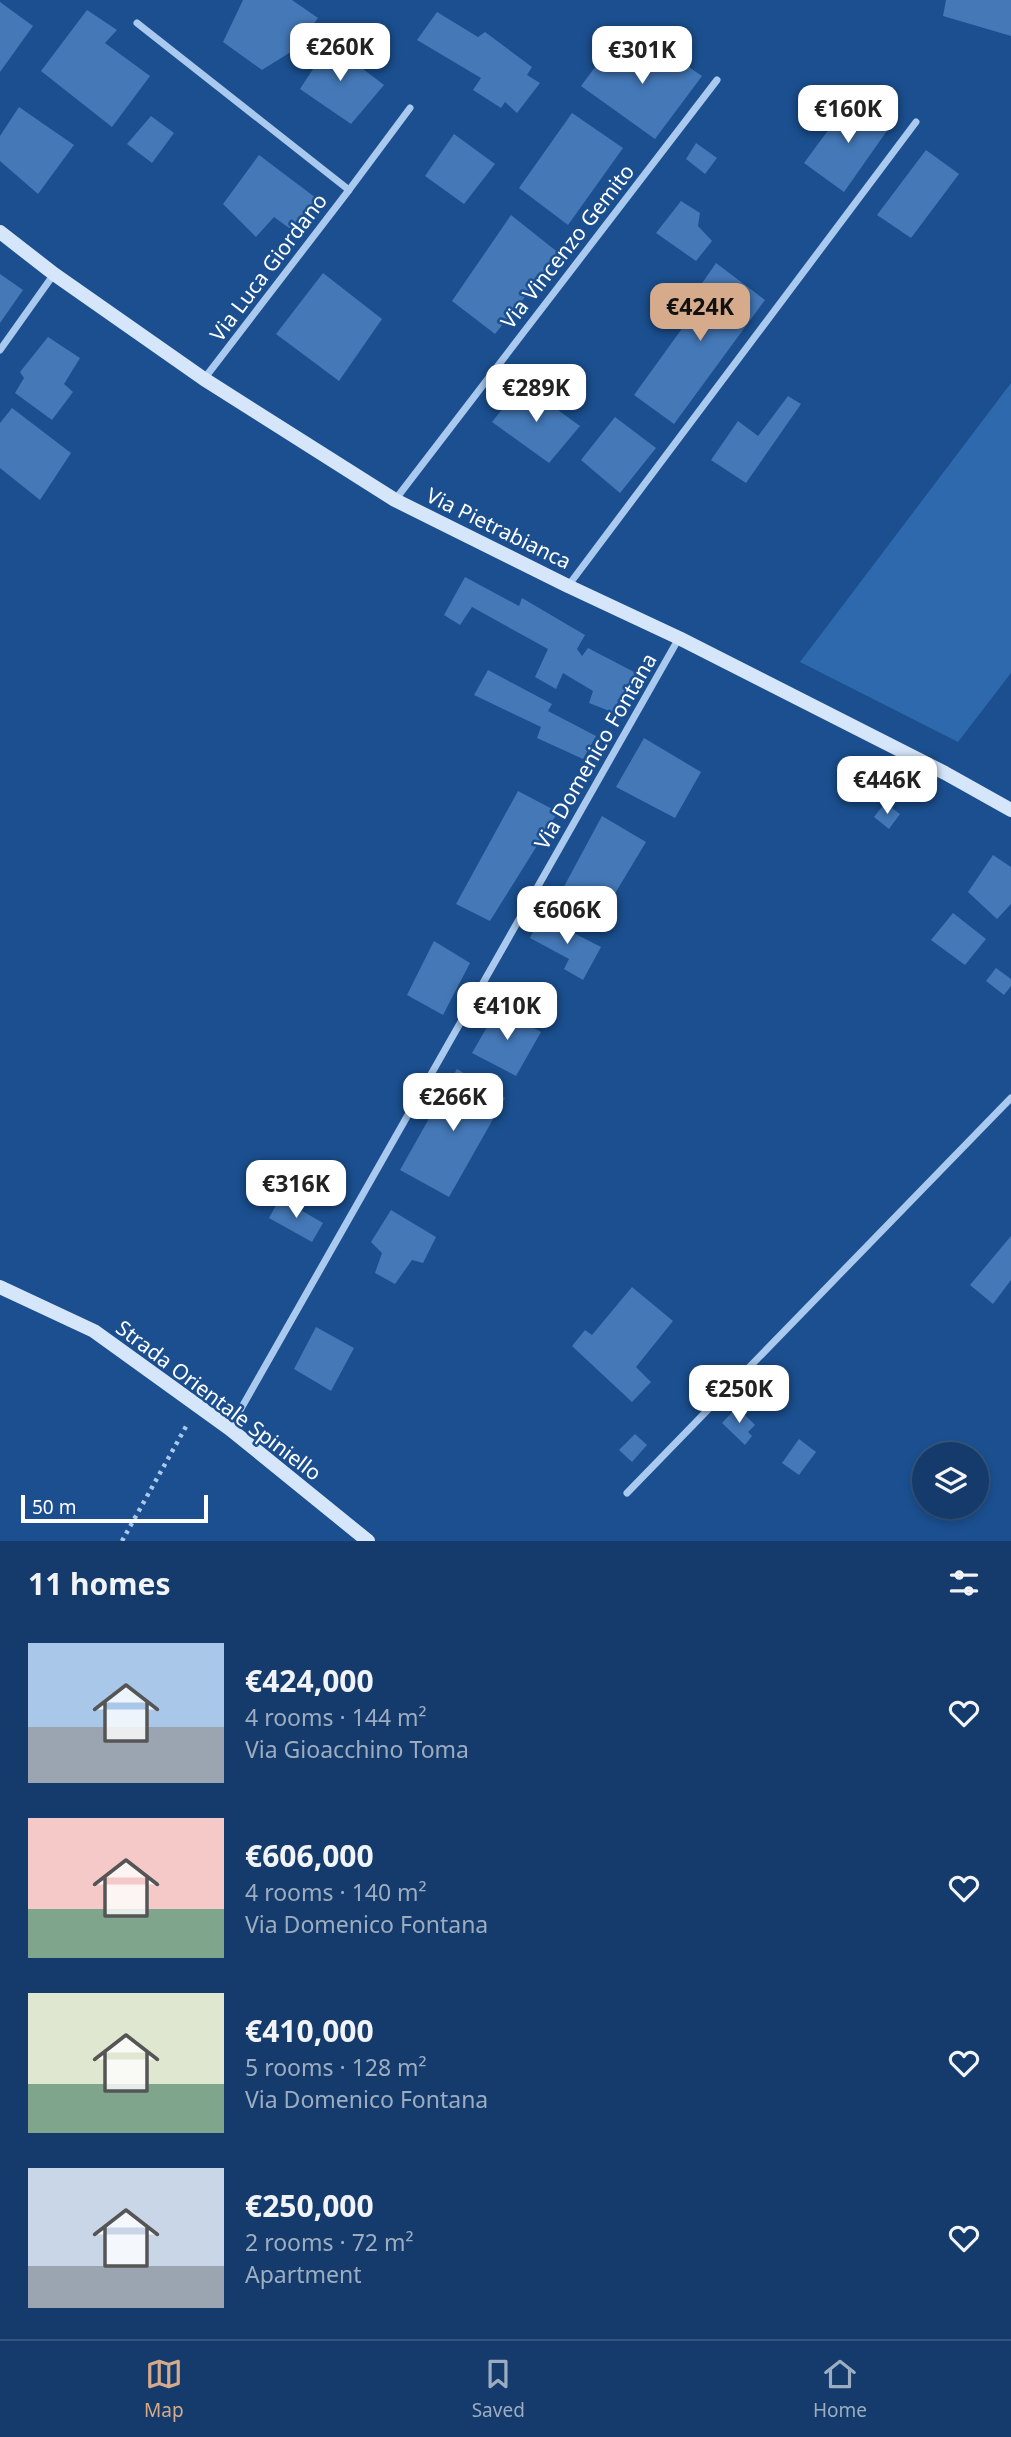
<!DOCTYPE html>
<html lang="en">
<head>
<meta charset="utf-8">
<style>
  :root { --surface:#143b6b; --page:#1d4271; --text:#f1f3f6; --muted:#9dadc1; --line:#33557e; --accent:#d6ab8b }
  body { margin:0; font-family:"Noto Sans",sans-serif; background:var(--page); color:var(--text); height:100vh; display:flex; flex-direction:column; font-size:26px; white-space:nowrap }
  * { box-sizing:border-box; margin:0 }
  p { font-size:23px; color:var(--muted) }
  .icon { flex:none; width:38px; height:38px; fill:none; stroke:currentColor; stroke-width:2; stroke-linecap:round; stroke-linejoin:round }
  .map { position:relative; height:1541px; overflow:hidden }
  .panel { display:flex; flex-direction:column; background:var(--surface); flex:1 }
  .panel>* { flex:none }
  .buttons { position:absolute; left:912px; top:1442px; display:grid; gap:14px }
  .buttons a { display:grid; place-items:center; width:77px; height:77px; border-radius:50%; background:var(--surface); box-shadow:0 4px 10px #0003,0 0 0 2px var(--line); font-size:35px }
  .scale { position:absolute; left:21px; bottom:18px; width:187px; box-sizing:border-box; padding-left:7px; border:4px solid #fff; border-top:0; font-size:19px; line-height:24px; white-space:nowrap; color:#fff; -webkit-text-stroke:5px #1b4f8f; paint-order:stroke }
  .price { position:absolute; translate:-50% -60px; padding:0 16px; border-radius:14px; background:#fff; color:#222; font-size:23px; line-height:46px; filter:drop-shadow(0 2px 4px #0008) }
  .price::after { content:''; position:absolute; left:50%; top:42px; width:21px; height:16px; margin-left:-10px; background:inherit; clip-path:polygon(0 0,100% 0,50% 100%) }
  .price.selected { background:var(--accent); color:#111 }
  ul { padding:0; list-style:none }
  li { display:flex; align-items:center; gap:21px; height:175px; padding:0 28px }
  li span { display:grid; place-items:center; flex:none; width:196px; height:140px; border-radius:0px; color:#555 }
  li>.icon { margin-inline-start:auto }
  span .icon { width:84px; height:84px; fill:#fffc; stroke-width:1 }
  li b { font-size:30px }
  h2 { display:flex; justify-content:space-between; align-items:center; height:84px; padding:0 28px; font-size:30px }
  .tab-bar { display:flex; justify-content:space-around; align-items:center; height:98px; border-top:2px solid var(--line); background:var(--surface); font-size:19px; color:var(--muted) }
  .tab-bar a { display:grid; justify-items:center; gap:4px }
  .tab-bar .selected { color:var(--accent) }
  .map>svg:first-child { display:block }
  .green { fill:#2e69ad }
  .building { fill:#4478b7 }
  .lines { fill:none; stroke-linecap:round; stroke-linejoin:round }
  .path { stroke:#a9c9ee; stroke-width:4.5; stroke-dasharray:3.5 5; stroke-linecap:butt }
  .street { stroke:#a9c9ee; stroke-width:7 }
  .secondary { stroke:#d6e6fa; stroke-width:14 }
  .labels { text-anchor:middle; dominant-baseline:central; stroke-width:5; stroke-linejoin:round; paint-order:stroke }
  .street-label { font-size:21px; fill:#fff; stroke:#1b4f8f }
</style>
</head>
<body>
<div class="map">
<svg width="1011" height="1541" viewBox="0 0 1011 1541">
  <rect width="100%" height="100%" fill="#1b4f8f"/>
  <!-- green -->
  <polygon class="green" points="1011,383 1011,673 958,742 800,662"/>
  <!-- building -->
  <g class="building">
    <polygon points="243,0 292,0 318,18 294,50 262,70 223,42"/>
    <polygon points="946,0 1011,0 1011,36 943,16"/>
    <polygon points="0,2 33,26 0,72"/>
    <polygon points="87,10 117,30 105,43 150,76 112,127 41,71"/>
    <polygon points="437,12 478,37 485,32 532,67 527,75 540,83 517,113 505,102 501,108 473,90 481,78 417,40"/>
    <polygon points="321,37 384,85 351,124 300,89 319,60 309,51"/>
    <polygon points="616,39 641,58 648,46 663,58 670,54 702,76 655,139 581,86"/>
    <polygon points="849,102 861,111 867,106 891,125 844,192 804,163"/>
    <polygon points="19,107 74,145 38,194 0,161 0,136"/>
    <polygon points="572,113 623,148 568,225 519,188"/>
    <polygon points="151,116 174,133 152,163 127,144"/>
    <polygon points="454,134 495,164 464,204 425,176"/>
    <polygon points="696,143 717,158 705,174 686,159"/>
    <polygon points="926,150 959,174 911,238 877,215"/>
    <polygon points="259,155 316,198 304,221 289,228 274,217 256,237 223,204"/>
    <polygon points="681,201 700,213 698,226 712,241 696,261 656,233"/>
    <polygon points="511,215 560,254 495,334 452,301"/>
    <polygon points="716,263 765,300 674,424 634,395 694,312 715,325 687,305"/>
    <polygon points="323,273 382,319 339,381 276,334"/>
    <polygon points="0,274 23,290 0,323"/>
    <polygon points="48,337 80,358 64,384 73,392 52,420 15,393 24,378 20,372"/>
    <polygon points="522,384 580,426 549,463 492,422"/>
    <polygon points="788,396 801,404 746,483 711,460 738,421 758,436"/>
    <polygon points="12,408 71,453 40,500 0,468 0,423"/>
    <polygon points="615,417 656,448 620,493 581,460"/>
    <polygon points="465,577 519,606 522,598 585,635 577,649 582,656 588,648 636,673 612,712 589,703 593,691 563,673 556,689 535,677 548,649 472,607 460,625 444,615"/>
    <polygon points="488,670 552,704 548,711 596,736 583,759 537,738 541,727 474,695"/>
    <polygon points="644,738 701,772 675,818 616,787"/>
    <polygon points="518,791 558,812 490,921 456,904"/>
    <polygon points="885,803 900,814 889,829 874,817"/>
    <polygon points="602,816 646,842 602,915 561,892"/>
    <polygon points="993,855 1011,867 1011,904 997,919 968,892"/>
    <polygon points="953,913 986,939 965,965 931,940"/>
    <polygon points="540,916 601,947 583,980 564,969 569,959 530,938"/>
    <polygon points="434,941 470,963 443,1015 407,995"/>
    <polygon points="996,968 1011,979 1011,986 1004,995 986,981"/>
    <polygon points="498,1008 541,1032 516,1076 472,1053"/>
    <polygon points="457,1069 505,1098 449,1197 400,1170"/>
    <polygon points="280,1198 323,1223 312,1242 269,1218"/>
    <polygon points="391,1210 436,1237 423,1263 412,1260 395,1284 375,1273 382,1253 371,1242"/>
    <polygon points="1011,1236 1011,1280 993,1304 970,1285"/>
    <polygon points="632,1287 673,1321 636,1367 651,1382 632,1402 572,1346 585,1330 592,1335"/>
    <polygon points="316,1327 354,1348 331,1391 294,1369"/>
    <polygon points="737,1407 755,1425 748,1432 752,1436 745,1445 722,1423"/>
    <polygon points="635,1434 647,1445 632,1462 619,1450"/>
    <polygon points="799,1439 816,1452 799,1475 782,1463"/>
  </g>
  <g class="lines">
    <!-- path -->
    <polyline class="path" points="122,1541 188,1423"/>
    <!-- street -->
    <g class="street">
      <polyline points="137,23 349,190 204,379"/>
      <polyline points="349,190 410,108"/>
      <polyline points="0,350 54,274"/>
      <polyline points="395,500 717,80"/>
      <polyline points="568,586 916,122"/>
      <polyline points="230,1428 679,638"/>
      <polyline points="627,1493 1011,1098"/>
    </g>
    <!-- secondary -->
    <g class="secondary">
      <polyline points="0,232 54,274 204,379 395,500 568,586 679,638 945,773 1011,810"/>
      <polyline points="0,1287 94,1331 230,1429 368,1541"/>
    </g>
  </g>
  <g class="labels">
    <!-- street labels -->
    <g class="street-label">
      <text transform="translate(567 246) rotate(-52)">Via Vincenzo Gemito</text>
      <text transform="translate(268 267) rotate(-53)">Via Luca Giordano</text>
      <text transform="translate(499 528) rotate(26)">Via Pietrabianca</text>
      <text transform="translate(595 751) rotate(-60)">Via Domenico Fontana</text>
      <text transform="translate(219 1400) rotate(37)">Strada Orientale Spiniello</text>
    </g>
  </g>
</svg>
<div class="buttons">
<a><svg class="icon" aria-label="layers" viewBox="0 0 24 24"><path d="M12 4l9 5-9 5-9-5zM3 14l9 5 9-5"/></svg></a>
</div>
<div class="scale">50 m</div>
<b class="price" style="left:340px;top:83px">€260K</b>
<b class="price" style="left:642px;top:86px">€301K</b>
<b class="price" style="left:848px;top:145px">€160K</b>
<b class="price selected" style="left:700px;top:343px">€424K</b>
<b class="price" style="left:536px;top:424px">€289K</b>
<b class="price" style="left:887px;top:816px">€446K</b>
<b class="price" style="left:567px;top:946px">€606K</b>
<b class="price" style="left:507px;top:1042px">€410K</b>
<b class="price" style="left:453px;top:1133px">€266K</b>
<b class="price" style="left:296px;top:1220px">€316K</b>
<b class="price" style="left:739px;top:1425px">€250K</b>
</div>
<section class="panel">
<h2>11 homes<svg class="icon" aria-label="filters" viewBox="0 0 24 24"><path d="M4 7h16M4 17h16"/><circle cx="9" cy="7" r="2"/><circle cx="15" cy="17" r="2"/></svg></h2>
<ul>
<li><span style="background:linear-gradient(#a9c7e8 60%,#9aa5b1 0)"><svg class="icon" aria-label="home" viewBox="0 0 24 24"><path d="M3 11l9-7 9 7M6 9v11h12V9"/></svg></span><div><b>€424,000</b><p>4 rooms · 144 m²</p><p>Via Gioacchino Toma</p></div><svg class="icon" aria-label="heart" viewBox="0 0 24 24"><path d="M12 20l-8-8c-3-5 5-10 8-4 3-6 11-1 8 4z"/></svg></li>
<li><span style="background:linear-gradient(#f6c9c9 65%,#7fa58c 0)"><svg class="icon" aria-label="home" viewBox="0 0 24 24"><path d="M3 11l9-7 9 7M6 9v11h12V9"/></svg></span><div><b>€606,000</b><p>4 rooms · 140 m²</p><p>Via Domenico Fontana</p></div><svg class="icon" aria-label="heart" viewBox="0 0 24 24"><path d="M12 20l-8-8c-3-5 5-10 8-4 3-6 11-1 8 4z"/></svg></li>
<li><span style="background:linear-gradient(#dfe7d0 65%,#7fa58c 0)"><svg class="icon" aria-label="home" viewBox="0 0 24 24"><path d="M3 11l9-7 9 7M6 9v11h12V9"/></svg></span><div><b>€410,000</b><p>5 rooms · 128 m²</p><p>Via Domenico Fontana</p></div><svg class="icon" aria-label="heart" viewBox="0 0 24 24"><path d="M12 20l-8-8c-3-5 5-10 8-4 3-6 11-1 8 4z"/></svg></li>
<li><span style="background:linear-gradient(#c9d6e8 70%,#9aa5b1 0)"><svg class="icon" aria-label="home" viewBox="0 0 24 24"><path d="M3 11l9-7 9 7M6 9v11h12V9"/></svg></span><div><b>€250,000</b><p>2 rooms · 72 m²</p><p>Apartment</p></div><svg class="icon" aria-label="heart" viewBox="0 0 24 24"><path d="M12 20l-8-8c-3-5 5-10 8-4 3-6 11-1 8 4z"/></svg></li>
</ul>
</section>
<nav class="tab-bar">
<a class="selected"><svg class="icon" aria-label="map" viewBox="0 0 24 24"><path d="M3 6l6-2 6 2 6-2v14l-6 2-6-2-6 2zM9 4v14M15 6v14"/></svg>Map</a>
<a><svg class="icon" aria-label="saved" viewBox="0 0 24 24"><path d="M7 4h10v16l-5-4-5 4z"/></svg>Saved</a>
<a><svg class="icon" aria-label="home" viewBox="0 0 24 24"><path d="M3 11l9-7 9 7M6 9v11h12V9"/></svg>Home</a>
</nav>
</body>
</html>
